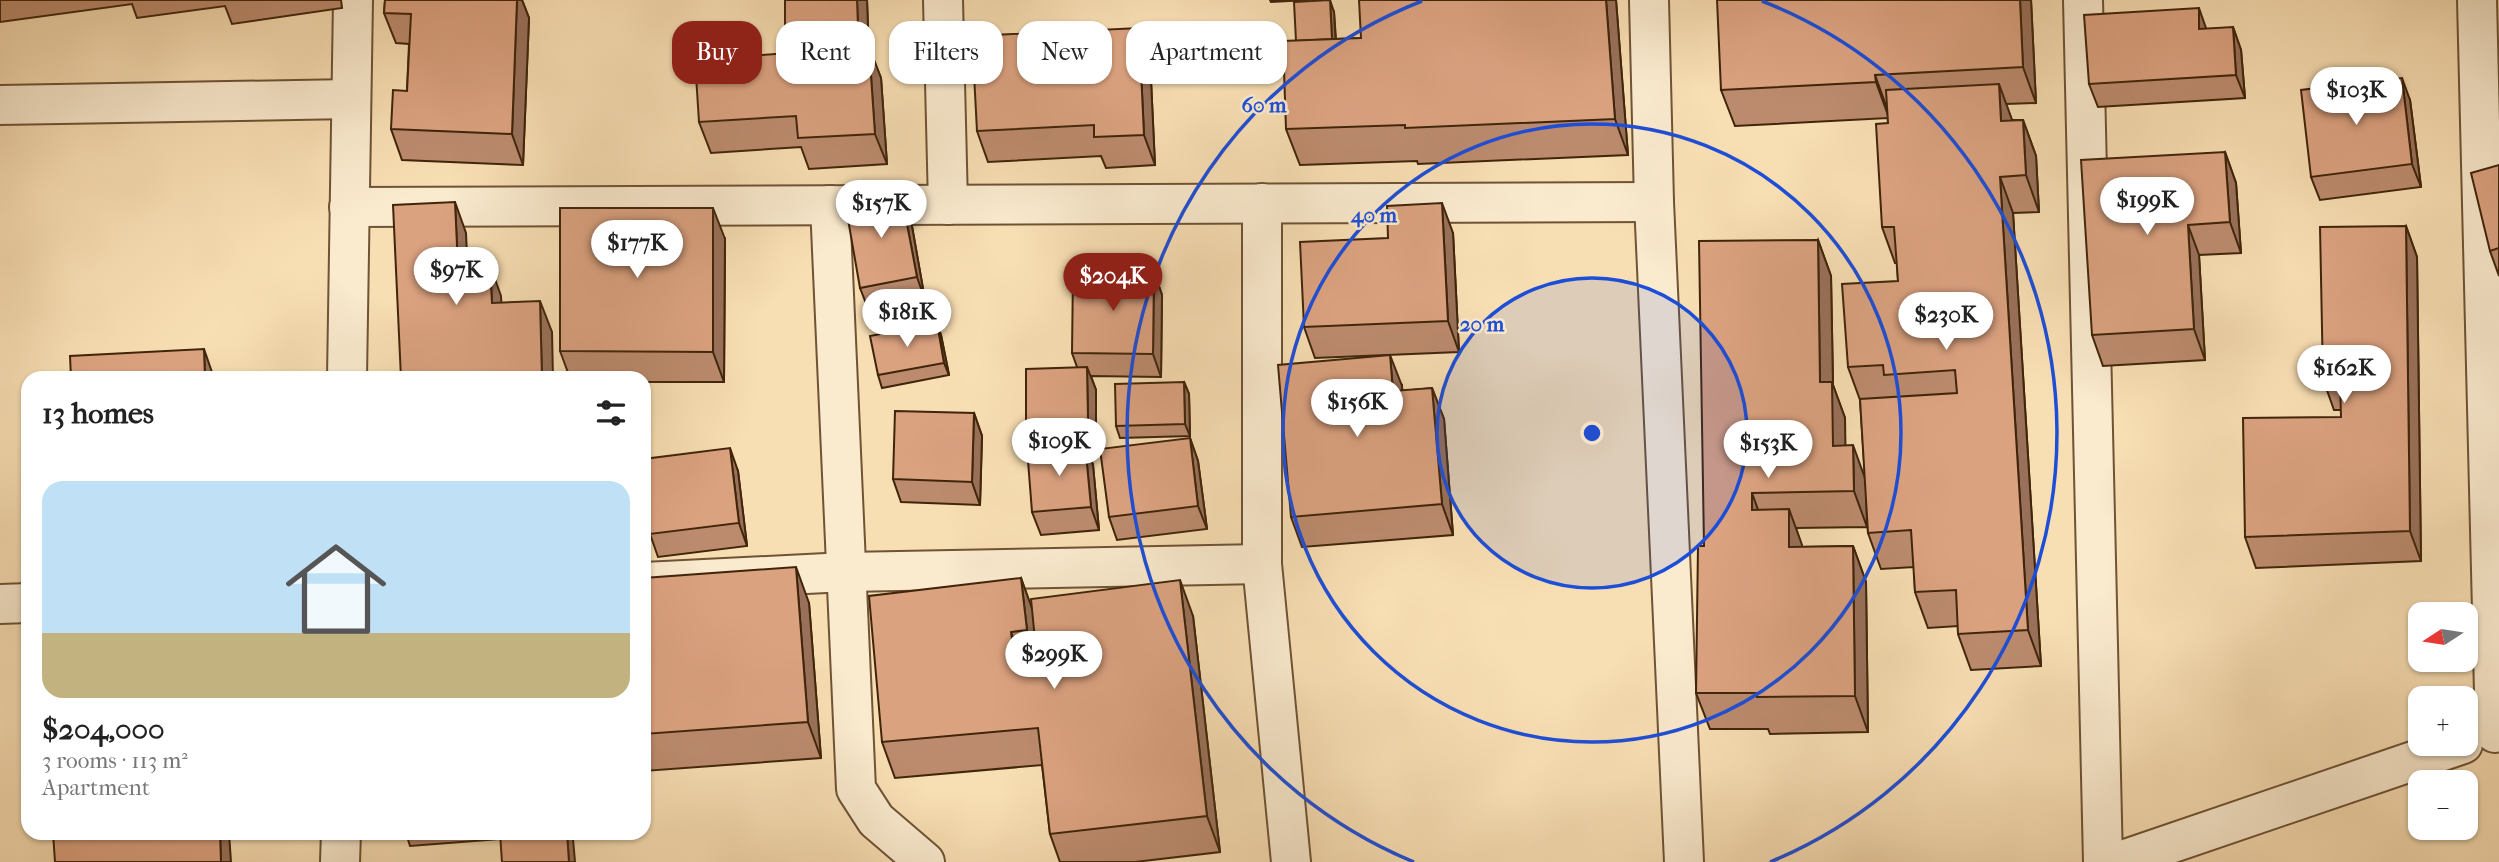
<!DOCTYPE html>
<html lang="en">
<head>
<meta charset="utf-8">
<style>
  :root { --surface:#fff; --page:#f2f2f2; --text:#222; --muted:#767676; --line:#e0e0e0; --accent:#8f2418 }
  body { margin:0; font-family:"IM FELL French Canon",serif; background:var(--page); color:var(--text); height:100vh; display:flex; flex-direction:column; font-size:26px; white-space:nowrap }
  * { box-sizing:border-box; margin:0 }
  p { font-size:23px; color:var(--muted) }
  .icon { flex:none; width:38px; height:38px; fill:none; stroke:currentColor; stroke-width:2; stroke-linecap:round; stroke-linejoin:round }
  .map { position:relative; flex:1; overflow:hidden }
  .panel { position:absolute; left:21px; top:371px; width:630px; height:469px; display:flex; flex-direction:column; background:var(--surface); border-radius:21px; box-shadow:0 2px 5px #0004 }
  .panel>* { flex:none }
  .hud { position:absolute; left:672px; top:21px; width:665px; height:63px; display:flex; gap:14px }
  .needle { width:46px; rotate:258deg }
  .controls { position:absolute; left:2408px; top:602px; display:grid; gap:14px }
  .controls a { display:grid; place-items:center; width:70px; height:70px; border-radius:14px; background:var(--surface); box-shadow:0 2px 5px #0004; font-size:35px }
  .price { position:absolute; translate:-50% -60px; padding:0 16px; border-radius:24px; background:#fff; color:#222; font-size:23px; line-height:46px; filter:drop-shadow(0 2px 4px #0008) }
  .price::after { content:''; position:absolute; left:50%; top:42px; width:21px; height:16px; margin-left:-10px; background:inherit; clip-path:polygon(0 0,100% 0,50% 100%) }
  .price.on { background:var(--accent); color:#fff }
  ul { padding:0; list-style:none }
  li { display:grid; align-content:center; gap:14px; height:371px; padding:0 21px }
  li+li { border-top:2px solid var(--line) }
  li span { display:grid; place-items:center; height:217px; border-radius:21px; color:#555 }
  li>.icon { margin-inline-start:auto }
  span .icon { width:126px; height:126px; fill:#fffc; stroke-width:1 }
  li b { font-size:30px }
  h2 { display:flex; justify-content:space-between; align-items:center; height:84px; padding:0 21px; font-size:30px }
  .pill { padding:0 24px; border-radius:21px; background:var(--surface); box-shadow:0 2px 5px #0004; font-size:24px; line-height:63px }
  .pill.on { background:var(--accent); color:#fff }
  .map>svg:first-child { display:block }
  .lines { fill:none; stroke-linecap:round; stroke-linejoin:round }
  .minor-casing { stroke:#6e5335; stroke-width:42 }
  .minor { stroke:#faeace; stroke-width:38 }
  .wall { fill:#bc8b6e; stroke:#40250b; stroke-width:2 }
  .shaded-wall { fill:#99715a; stroke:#40250b; stroke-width:2 }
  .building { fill:#dba280; stroke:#40250b; stroke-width:2 }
  .ring { fill:none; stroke:#1d4ed8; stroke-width:3.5 }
  .centre { fill:#1d4ed8; stroke:#faeace; stroke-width:3.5 }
  .ring-label { font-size:21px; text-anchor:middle; font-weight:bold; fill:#1d4ed8; stroke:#faeace; stroke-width:5; stroke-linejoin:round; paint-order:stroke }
</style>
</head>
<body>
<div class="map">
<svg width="2499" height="862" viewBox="0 0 2499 862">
  <rect width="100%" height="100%" fill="#f8deb3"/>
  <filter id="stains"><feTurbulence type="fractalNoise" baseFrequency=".00286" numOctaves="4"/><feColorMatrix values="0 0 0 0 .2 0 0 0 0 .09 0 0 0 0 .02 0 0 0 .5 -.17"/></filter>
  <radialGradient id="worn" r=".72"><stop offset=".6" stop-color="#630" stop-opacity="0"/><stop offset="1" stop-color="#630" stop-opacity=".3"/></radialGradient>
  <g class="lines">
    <!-- minor casing -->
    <g class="minor-casing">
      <g id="minor">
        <polyline points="943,0 948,205"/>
        <polyline points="1649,0 1654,202 1684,862"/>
        <polyline points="2083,0 2103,862"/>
        <polyline points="2477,0 2495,733"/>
        <polyline points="0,105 351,99"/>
        <polyline points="1262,203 1262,564 1291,862"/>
        <polyline points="830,205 856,789 876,820 925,862"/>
        <polyline points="349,207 1654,202"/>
        <polyline points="347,378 353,0"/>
        <polyline points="644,582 846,572 1262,564"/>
        <polyline points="0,604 28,603"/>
        <polyline points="340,862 341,833"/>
        <polyline points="2117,862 2463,744"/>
      </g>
    </g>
    <!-- minor -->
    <use href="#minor" class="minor"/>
  </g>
  <!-- wall -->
  <g class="wall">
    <polygon points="0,0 341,0 342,8 232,24 225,6 137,18 132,4 0,22"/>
    <polygon points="385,0 522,0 529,18 523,165 402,160 391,129 407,91 409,44 396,43 384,13"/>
    <polygon points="867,0 869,48 881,78 887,164 809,169 801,147 711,153 699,122 795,53 785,28"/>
    <polygon points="1270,0 1309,0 1271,2"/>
    <polygon points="1616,0 1628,155 1418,164 1417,161 1300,165 1286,129 1296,41 1334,12 1336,39 1361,38"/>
    <polygon points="2031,0 2036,103 2006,104 2012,120 2023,120 2036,156 2039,212 2013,213 2041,666 1971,670 1958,634 1958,626 1928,628 1915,592 1914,567 1881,569 1868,533 1867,511 1867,527 1796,528 1802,547 1853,546 1866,582 1868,732 1770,734 1768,729 1710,729 1696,693 1704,546 1818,240 1831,276 1833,385 1845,418 1845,445 1865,477 1860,400 1848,367 1898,281 1897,263 1895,263 1882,227 1888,118 1735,126 1721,90"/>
    <polygon points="2233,27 2241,50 2245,98 2098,107 2089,84"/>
    <polygon points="1139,28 1150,59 1155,165 1106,168 1101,156 988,162 977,131"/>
    <polygon points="2410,100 2421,187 2320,200 2311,177"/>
    <polygon points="2225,152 2236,183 2241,253 2199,255 2205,360 2103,366 2092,335"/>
    <polygon points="2499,165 2499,276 2490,251"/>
    <polygon points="910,215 925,300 869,311 860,288"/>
    <polygon points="2406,226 2417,257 2421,561 2256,568 2245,537 2341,417 2341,410 2334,410 2323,379"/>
    <polygon points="1453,233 1459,352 1315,358 1304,327 1388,238"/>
    <polygon points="725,239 724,382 644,382 644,378 570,378 560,351"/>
    <polygon points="1154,272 1162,295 1161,377 1091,376 1096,390 1096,442 1034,443 1026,421 1077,367 1072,353"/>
    <polygon points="941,335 949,375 882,388 878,375"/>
    <polygon points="1184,382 1189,394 1190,436 1120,438 1116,426"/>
    <polygon points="1402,386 1402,391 1432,388 1444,419 1453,535 1302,547 1291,517"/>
    <polygon points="974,413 982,436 980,505 901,502 893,479"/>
    <polygon points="1190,438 1198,461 1207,529 1117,540 1109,517"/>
    <polygon points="1093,465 1099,530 1041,535 1032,512"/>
    <polygon points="738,471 747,546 658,557 650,534"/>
    <polygon points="644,578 809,603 821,758 644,771"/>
    <polygon points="1021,578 1031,607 1193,616 1220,852 1135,862 1060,862 1050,834 1042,765 895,778 882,742"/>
    <polygon points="406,833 571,833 573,839 500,839 410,846"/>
  </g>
  <!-- shaded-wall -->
  <g class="shaded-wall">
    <polygon points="517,0 522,0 529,18 523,165 512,134"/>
    <polygon points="857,0 867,0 869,56 858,26"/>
    <polygon points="1330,0 1334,12 1337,67 1333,55"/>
    <polygon points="1606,0 1616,0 1628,155 1615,119"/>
    <polygon points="2020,0 2031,0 2036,103 2023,67"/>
    <polygon points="2199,8 2207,31 2199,29"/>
    <polygon points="2233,27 2241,50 2245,98 2236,75"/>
    <polygon points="1139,28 1150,59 1155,165 1144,135"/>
    <polygon points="869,47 881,78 887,164 875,134"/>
    <polygon points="1875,75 1888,111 1889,118 1876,82"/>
    <polygon points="2402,78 2410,100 2421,187 2412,164"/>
    <polygon points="1999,84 2012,120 2014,157 2001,121"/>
    <polygon points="2023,120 2036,156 2039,212 2026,175"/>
    <polygon points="2225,152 2236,183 2241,253 2230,222"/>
    <polygon points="2000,177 2013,213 2041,666 2028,630"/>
    <polygon points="901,192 910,215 925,300 917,277"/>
    <polygon points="455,202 466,233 469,298 458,267"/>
    <polygon points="1442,203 1453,233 1459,352 1448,321"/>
    <polygon points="713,208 725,239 724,382 713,352"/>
    <polygon points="2188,225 2199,255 2205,360 2194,329"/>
    <polygon points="2406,226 2417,257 2421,561 2410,531"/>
    <polygon points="1818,240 1831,276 1833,385 1845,418 1846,482 1833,446 1820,382"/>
    <polygon points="490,265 501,296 503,334 492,303"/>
    <polygon points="1154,272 1162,295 1161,377 1153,354"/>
    <polygon points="540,301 552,332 553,378 542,378"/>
    <polygon points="937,323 941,335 949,375 944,363"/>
    <polygon points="204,349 214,378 205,378"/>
    <polygon points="1390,355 1402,386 1404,422 1393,391"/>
    <polygon points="1087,367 1096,390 1096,442 1088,419"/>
    <polygon points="1184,382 1189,394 1190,436 1185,424"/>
    <polygon points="1432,388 1444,419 1453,535 1442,504"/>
    <polygon points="974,413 982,436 980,505 972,482"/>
    <polygon points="1190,438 1198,461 1207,529 1198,506"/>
    <polygon points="1085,443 1093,465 1099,530 1091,507"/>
    <polygon points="1853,445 1866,481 1867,527 1854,491"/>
    <polygon points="730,448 738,471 747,546 739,523"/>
    <polygon points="1752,493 1765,529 1752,510"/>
    <polygon points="1789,509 1802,545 1802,583 1789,547"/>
    <polygon points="1853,546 1866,582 1868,732 1855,696"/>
    <polygon points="796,567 809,603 821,758 808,722"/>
    <polygon points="1021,578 1034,614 1041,666 1027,630"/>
    <polygon points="1180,580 1193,616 1220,852 1207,816"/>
    <polygon points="1011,632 1024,668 1014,653"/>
    <polygon points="220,833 229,833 231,862 221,862"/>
    <polygon points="567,833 571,833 573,839 575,862 569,862"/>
  </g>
  <!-- building -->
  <g class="building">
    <polygon points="385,0 517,0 512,134 391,129 393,90 407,91 411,14 384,13"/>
    <polygon points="785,0 857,0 858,26 785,28"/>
    <polygon points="1330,0 1332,39 1296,41 1294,2"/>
    <polygon points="1359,0 1606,0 1615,119 1405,128 1405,125 1286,129 1283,41 1361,38"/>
    <polygon points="1717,0 2020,0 2023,67 1875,75 1876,82 1721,90"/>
    <polygon points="2199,8 2199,29 2233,27 2236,75 2089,84 2084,15"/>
    <polygon points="1139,28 1144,135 1094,137 1094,125 977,131 972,36"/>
    <polygon points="869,47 875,134 798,138 796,116 699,122 695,60"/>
    <polygon points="2402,78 2412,164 2311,177 2301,90"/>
    <polygon points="1999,84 2001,121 2023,120 2026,175 2000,177 2028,630 1958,634 1956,590 1915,592 1911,530 1868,533 1860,399 1957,393 1955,370 1884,375 1883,365 1848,367 1842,284 1898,281 1894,227 1882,227 1876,124 1888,123 1886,90"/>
    <polygon points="2225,152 2230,222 2188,225 2194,329 2092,335 2081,160"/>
    <polygon points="2499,165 2499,248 2490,251 2471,173"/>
    <polygon points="901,192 917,277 860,288 845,202"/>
    <polygon points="455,202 458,267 490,265 492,303 540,301 542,378 401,378 393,205"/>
    <polygon points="1442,203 1448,321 1304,327 1300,242 1388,238 1387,206"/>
    <polygon points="560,208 713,208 713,352 560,351"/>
    <polygon points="2406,226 2410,531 2245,537 2243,418 2341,417 2340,379 2323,379 2320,227"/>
    <polygon points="1818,240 1820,382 1832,382 1833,446 1853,445 1854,491 1752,493 1752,510 1789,509 1789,547 1853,546 1855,696 1757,697 1757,693 1696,693 1698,546 1704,546 1699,241"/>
    <polygon points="1073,272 1154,272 1153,354 1072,353"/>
    <polygon points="937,323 944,363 878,375 870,336"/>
    <polygon points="204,349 205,378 71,378 70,356"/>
    <polygon points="1390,355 1393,391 1432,388 1442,504 1291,517 1278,365"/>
    <polygon points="1087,367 1088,419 1026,421 1026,369"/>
    <polygon points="1184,382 1185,424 1116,426 1115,384"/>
    <polygon points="895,411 974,413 972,482 893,479"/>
    <polygon points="1190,438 1198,506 1109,517 1100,449"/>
    <polygon points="1085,443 1091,507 1032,512 1027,448"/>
    <polygon points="730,448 739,523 650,534 644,490 644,459"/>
    <polygon points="796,567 808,722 644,734 644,578"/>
    <polygon points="1021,578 1027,630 1011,632 1014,653 1036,650 1031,599 1180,580 1207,816 1050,834 1038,728 882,742 869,596"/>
    <polygon points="53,833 220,833 221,862 55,862"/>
    <polygon points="500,833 567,833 569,862 502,862"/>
  </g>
  <!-- distance rings -->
  <circle cx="1592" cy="433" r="155" fill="#1d4ed8" fill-opacity=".12"/>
  <g class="ring">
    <circle cx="1592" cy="433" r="155"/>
    <circle cx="1592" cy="433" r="309"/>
    <path d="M1414 862A464 464 0 0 1 1422 1M1762 1A464 464 0 0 1 1770 862"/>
  </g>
  <circle cx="1592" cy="433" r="10" class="centre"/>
  <g class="ring-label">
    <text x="1264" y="112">60 m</text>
    <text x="1374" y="222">40 m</text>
    <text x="1482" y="331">20 m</text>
  </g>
  <rect width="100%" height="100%" filter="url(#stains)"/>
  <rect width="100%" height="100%" fill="url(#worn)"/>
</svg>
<div class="controls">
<a><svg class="needle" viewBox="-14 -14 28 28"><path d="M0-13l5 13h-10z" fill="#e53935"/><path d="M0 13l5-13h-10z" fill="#767676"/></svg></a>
<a>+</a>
<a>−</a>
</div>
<b class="price" style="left:2356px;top:127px">$103K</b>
<b class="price" style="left:2147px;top:237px">$199K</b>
<b class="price" style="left:881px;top:240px">$157K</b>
<b class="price" style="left:637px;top:280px">$177K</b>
<b class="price" style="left:456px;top:307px">$97K</b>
<b class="price on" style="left:1113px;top:313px">$204K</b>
<b class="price" style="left:907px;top:349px">$181K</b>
<b class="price" style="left:1946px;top:352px">$230K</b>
<b class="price" style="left:2344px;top:405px">$162K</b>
<b class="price" style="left:1357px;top:439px">$156K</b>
<b class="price" style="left:1059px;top:478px">$109K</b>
<b class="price" style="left:1768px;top:480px">$153K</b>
<b class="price" style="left:1054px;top:691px">$299K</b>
<div class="hud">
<a class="pill on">Buy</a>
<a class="pill">Rent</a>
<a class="pill">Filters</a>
<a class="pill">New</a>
<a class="pill">Apartment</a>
</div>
<section class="panel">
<h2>13 homes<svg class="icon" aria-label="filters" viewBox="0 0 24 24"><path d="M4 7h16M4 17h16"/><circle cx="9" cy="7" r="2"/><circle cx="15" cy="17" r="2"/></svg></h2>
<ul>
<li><span style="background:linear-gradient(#bfe0f5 70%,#c2b280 0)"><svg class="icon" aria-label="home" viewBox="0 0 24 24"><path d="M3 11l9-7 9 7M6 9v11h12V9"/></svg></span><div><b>$204,000</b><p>3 rooms · 113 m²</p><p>Apartment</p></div></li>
</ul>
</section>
</div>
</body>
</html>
